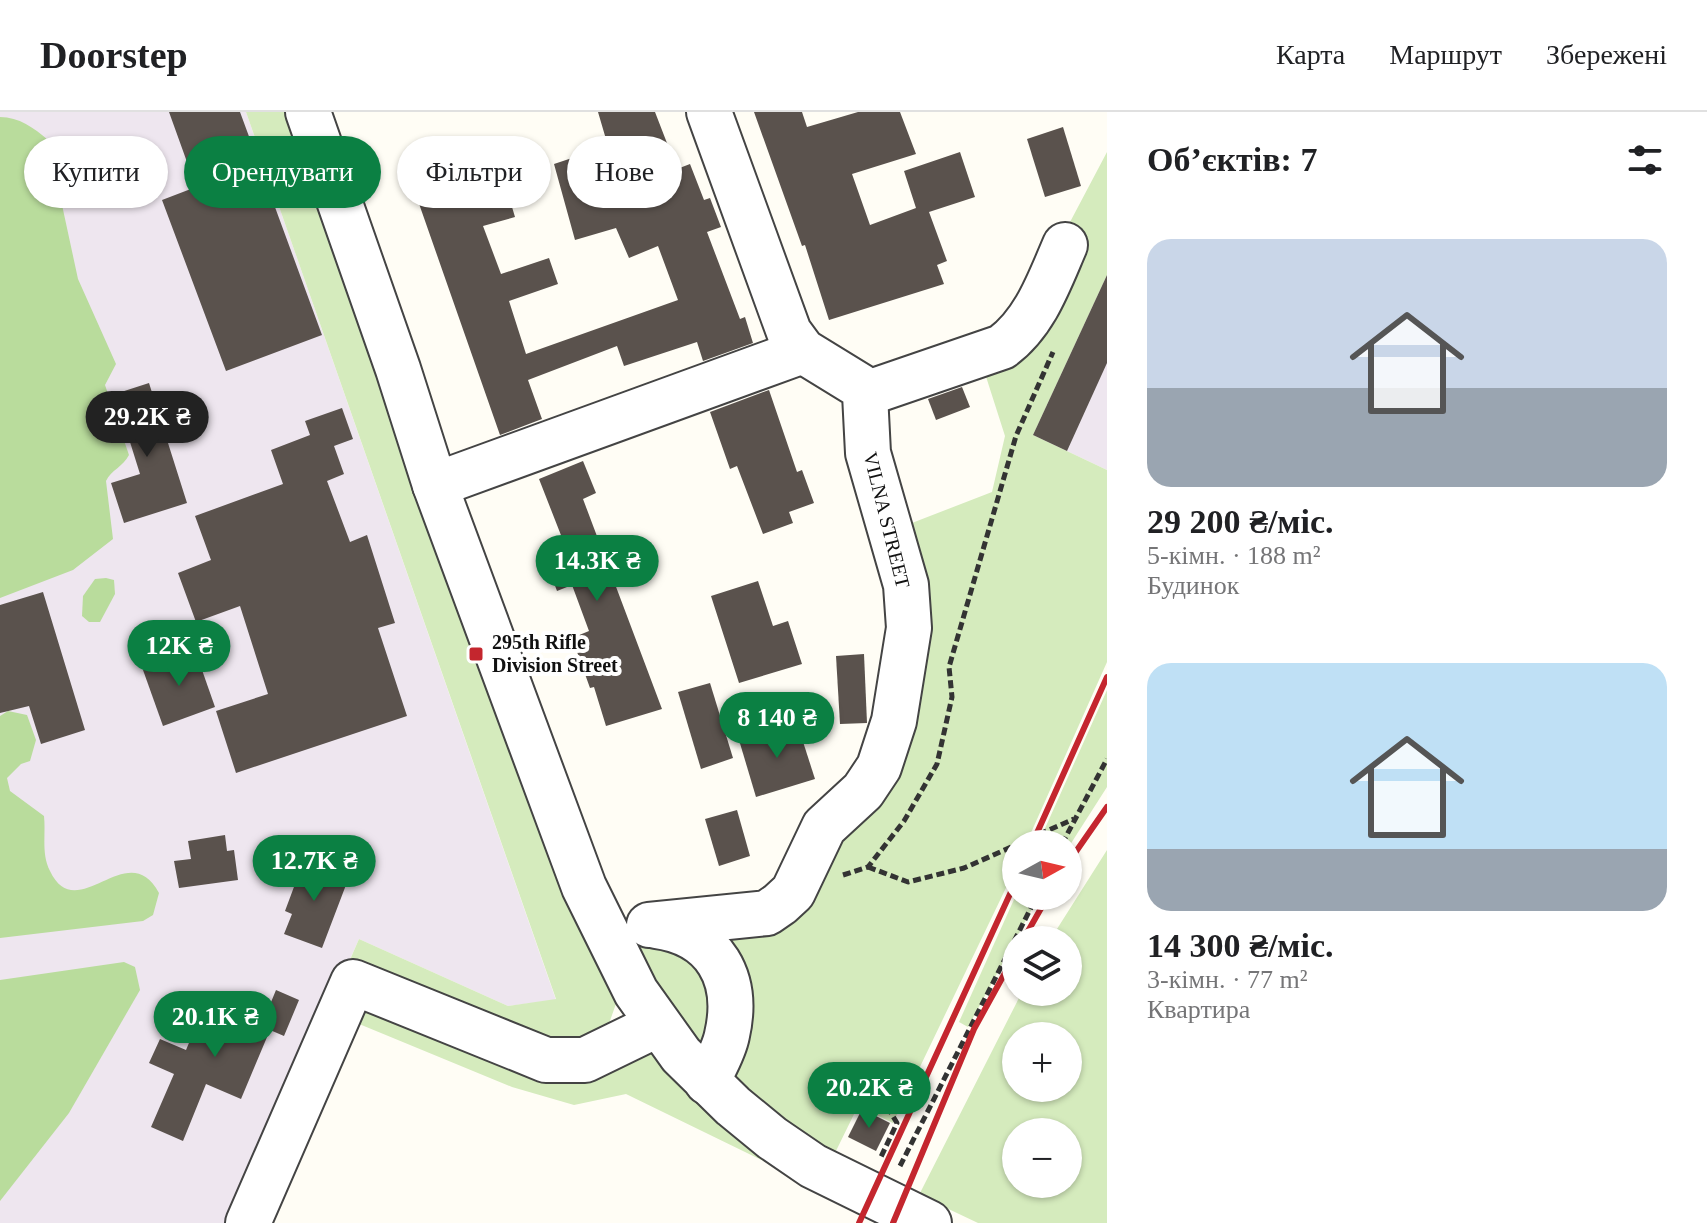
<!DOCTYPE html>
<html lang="uk">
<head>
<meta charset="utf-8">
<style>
  :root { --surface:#fff; --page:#f6f6f6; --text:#202124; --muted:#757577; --line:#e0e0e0; --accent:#0b8043 }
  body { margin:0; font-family:Georgia,serif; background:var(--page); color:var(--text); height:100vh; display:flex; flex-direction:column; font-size:30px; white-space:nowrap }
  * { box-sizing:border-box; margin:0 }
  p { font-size:26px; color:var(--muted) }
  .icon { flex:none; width:44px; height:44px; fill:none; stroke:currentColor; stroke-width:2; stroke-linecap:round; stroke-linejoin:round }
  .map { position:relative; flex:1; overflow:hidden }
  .side { display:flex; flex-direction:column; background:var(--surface); width:600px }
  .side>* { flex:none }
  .banner { position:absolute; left:24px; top:24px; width:760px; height:72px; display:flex; gap:16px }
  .needle { width:52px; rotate:82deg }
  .controls { position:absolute; left:1002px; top:718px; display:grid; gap:16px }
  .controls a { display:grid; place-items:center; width:80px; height:80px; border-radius:50%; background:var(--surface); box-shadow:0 2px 6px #0004; font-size:40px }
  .price { position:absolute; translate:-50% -68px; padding:0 18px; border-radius:28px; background:var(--accent); color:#fff; font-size:26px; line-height:52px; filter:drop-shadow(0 2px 4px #0008) }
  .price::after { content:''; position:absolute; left:50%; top:48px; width:24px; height:18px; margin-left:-12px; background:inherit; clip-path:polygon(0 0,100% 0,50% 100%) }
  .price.on { background:#222; color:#fff }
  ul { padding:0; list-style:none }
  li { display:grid; align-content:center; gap:16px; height:424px; padding:0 40px }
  li span { display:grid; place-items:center; height:248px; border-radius:24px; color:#555 }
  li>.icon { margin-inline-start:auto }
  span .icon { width:144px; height:144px; fill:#fffc; stroke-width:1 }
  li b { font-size:34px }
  h2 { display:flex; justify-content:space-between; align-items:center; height:96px; padding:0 40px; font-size:34px }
  .chip { padding:0 28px; border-radius:36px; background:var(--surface); box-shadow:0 2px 6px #0004; font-size:28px; line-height:72px }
  .chip.on { background:var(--accent); color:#fff }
  header { display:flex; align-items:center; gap:48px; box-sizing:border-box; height:112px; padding:0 40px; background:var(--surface); border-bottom:2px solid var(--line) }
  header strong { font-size:38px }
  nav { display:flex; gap:44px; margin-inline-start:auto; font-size:28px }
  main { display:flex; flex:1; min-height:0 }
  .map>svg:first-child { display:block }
  .industrial { fill:#eee6ef }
  .green { fill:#d5ebbd; fill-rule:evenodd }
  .forest { fill:#b9dc9c }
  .building { fill:#5a524d }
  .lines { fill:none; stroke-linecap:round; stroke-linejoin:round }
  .minor-casing { stroke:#444; stroke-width:48 }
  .path { stroke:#333; stroke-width:5; stroke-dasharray:8 4; stroke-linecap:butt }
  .minor { stroke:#fff; stroke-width:44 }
  .rail { stroke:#c4262e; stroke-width:6 }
  .poi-dot { fill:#c4262e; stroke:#fff; stroke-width:3 }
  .labels { text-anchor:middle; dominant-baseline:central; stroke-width:8; stroke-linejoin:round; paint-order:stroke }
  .street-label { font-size:20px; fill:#111; stroke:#fff }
  .poi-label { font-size:20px; font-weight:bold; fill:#111; stroke:#fff; text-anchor:start }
</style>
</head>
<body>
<header>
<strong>Doorstep</strong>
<nav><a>Карта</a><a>Маршрут</a><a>Збережені</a></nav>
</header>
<main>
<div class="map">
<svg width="1107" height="1111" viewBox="0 0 1107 1111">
  <rect width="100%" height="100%" fill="#fffdf5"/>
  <!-- industrial -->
  <g class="industrial">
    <polygon points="0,0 246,0 556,888 508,894 359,827 233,1111 0,1111"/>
    <polygon points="1107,163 1107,358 1033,323"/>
  </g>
  <!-- green -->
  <g class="green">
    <polygon points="246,0 286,0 573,778 618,886 605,923 569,938 349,850 359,827 508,894 556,887"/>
    <polygon points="1107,40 1107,163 1033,323 1107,358 1107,550 1026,732 1016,732 1016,755 893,1011 858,994 834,1043 743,984 667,896 635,832 640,825 725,815 869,681 899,416 992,380 1005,324 981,249 1060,129"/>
    <polygon points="1107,578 1107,675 1068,736 1068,732 1038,732"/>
    <path d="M1107 738V1111H978L919 1083 1022 880H1068V828H1050ZM1016 924H1068V976H1016ZM1016 1020H1068V1072H1016Z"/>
    <polygon points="1016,783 1039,784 968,915 959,910"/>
    <polygon points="365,891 543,957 644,940 663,945 852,1092 626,982 574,993 512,975 347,907"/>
  </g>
  <!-- forest -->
  <g class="forest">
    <path d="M0 5C19 5 34 16 48 28L78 167 116 252 105 273 129 343C123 355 111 358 106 369L113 427 73 458 0 486Z"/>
    <polygon points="106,466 114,468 115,482 100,510 89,510 82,504 83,484 95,467"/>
    <path d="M8 599 27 603 36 628 30 649 21 652 7 666 10 679 44 704C46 722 41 742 50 759 77 816 128 722 159 781L153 803 143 809 0 826V604Z"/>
    <polygon points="124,850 135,855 140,878 69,1001 0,1089 0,868"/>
  </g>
  <!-- building -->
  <g class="building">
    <polygon points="169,0 240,0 322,223 226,259 162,88 196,75"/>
    <polygon points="598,0 655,0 677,57 690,52 704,88 710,86 721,115 707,120 740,207 745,205 753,231 703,249 697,230 624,254 617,234 528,268 542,307 500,323 410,66 475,44 478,53 505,45 513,76 507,78 515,105 483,114 501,162 549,146 558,172 509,189 526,242 678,188 658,134 629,146 616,116 575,128 554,52 608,34"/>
    <polygon points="754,0 802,0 807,15 858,0 900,0 916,42 852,62 870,113 916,96 904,59 960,40 975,85 929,100 947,149 937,153 944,172 829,208 805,133 802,134"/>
    <polygon points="1063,15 1081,74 1045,85 1027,27"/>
    <polygon points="1107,163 1107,251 1067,339 1033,323"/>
    <polygon points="149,271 187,391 124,411 111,371 140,362 115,282"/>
    <polygon points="962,275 970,295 936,308 928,287"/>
    <polygon points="769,278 797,360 802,358 814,391 789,400 793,411 763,422 737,354 730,357 710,300"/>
    <polygon points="342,296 353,327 334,334 344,362 327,369 350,430 367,423 395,511 378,516 407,604 236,661 216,599 268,582 240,494 196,510 178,461 211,448 195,404 283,372 271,338 310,323 305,309"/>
    <polygon points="583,349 596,381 583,387 662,597 606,614 594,575 590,576 572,526 589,519 572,473 557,479 544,444 566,436 539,367"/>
    <polygon points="758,469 773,514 788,509 802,552 739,571 711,484"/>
    <polygon points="43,480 85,618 41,632 29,594 0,601 0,493"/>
    <polygon points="195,538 215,595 163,614 143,558"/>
    <polygon points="864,542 867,611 840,612 836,544"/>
    <polygon points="710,571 733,646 701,657 678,580"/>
    <polygon points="797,611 815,667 756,685 739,628"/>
    <polygon points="737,698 750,744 719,754 705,707"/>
    <polygon points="225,723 227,739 234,738 238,768 179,776 174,749 191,747 188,729"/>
    <polygon points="304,748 349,765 322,836 284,822 292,802 285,799"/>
    <polygon points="276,878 299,888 284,924 270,918 241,987 206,972 183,1029 151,1015 174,962 149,951 160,927 186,938 207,888 262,912"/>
    <polygon points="862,997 890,1011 876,1039 848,1025"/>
  </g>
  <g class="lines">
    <!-- minor casing -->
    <g class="minor-casing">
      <g id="minor">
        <polyline points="308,0 398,257 435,373 584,775 636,880 681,943 733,994 772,1026 813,1054 929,1111"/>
        <path d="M865 282 1002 235C1035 211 1049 170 1065 133"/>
        <polyline points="435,373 803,239"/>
        <polyline points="649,813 767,801 780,792 793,780 824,715 863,679 879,655 894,609 909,516 906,473 868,341 865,282 860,274 803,239 789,220 709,0"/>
        <path d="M656 814C715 822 740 866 727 923 724 939 714 955 707 970"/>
        <polyline points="248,1111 353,870 546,948 585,948 657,913"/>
      </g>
    </g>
    <!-- path -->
    <g class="path">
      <polyline points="1017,732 1074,707"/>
      <polyline points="1062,732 1107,647"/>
      <polyline points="868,755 908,770 964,756 1016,733"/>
      <polyline points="843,763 868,755 904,709 937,652 952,585 949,555 1016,324 1053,240"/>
      <polyline points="875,974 897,1011 880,1047"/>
      <polyline points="900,1054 1037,784"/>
    </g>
    <!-- minor -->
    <use href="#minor" class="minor"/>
    <!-- rail -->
    <g class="rail">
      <polyline points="1032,732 1107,565"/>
      <polyline points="1068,751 1107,695"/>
      <polyline points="1023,828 1048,784"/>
      <polyline points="859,1111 1016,769"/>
      <polyline points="893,1111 974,917 1016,841"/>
    </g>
  </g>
  <!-- markers -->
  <rect class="poi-dot" x="468" y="534" width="16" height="16" rx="4"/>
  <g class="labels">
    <!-- street labels -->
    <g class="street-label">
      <text transform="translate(887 408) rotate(76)">VILNA STREET</text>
    </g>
    <!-- poi labels -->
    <g class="poi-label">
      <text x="492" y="530">295th Rifle<tspan x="492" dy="23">Division Street</tspan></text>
    </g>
  </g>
</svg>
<div class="controls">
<a><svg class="needle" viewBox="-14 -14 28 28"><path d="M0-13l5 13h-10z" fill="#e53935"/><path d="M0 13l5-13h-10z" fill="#757577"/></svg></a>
<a><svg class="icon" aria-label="layers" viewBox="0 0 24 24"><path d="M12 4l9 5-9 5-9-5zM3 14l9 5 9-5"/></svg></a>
<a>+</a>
<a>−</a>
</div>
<b class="price on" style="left:147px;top:347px">29.2K ₴</b>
<b class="price" style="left:597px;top:491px">14.3K ₴</b>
<b class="price" style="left:179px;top:576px">12K ₴</b>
<b class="price" style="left:777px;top:648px">8 140 ₴</b>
<b class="price" style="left:314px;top:791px">12.7K ₴</b>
<b class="price" style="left:215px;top:947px">20.1K ₴</b>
<b class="price" style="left:869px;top:1018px">20.2K ₴</b>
<div class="banner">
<a class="chip">Купити</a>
<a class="chip on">Орендувати</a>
<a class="chip">Фільтри</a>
<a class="chip">Нове</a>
</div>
</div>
<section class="side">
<h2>Об’єктів: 7<svg class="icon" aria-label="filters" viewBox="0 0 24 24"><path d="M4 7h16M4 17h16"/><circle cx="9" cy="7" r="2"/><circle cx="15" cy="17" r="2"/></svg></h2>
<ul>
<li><span style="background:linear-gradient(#c9d6e8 60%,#9aa5b1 0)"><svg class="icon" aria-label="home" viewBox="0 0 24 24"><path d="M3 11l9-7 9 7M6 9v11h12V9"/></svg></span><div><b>29 200 ₴/міс.</b><p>5-кімн. · 188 m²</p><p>Будинок</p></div></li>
<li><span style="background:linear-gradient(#bfe0f5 75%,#9aa5b1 0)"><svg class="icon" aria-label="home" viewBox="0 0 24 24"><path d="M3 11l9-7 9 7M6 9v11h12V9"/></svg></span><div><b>14 300 ₴/міс.</b><p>3-кімн. · 77 m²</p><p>Квартира</p></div></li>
</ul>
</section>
</main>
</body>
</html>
